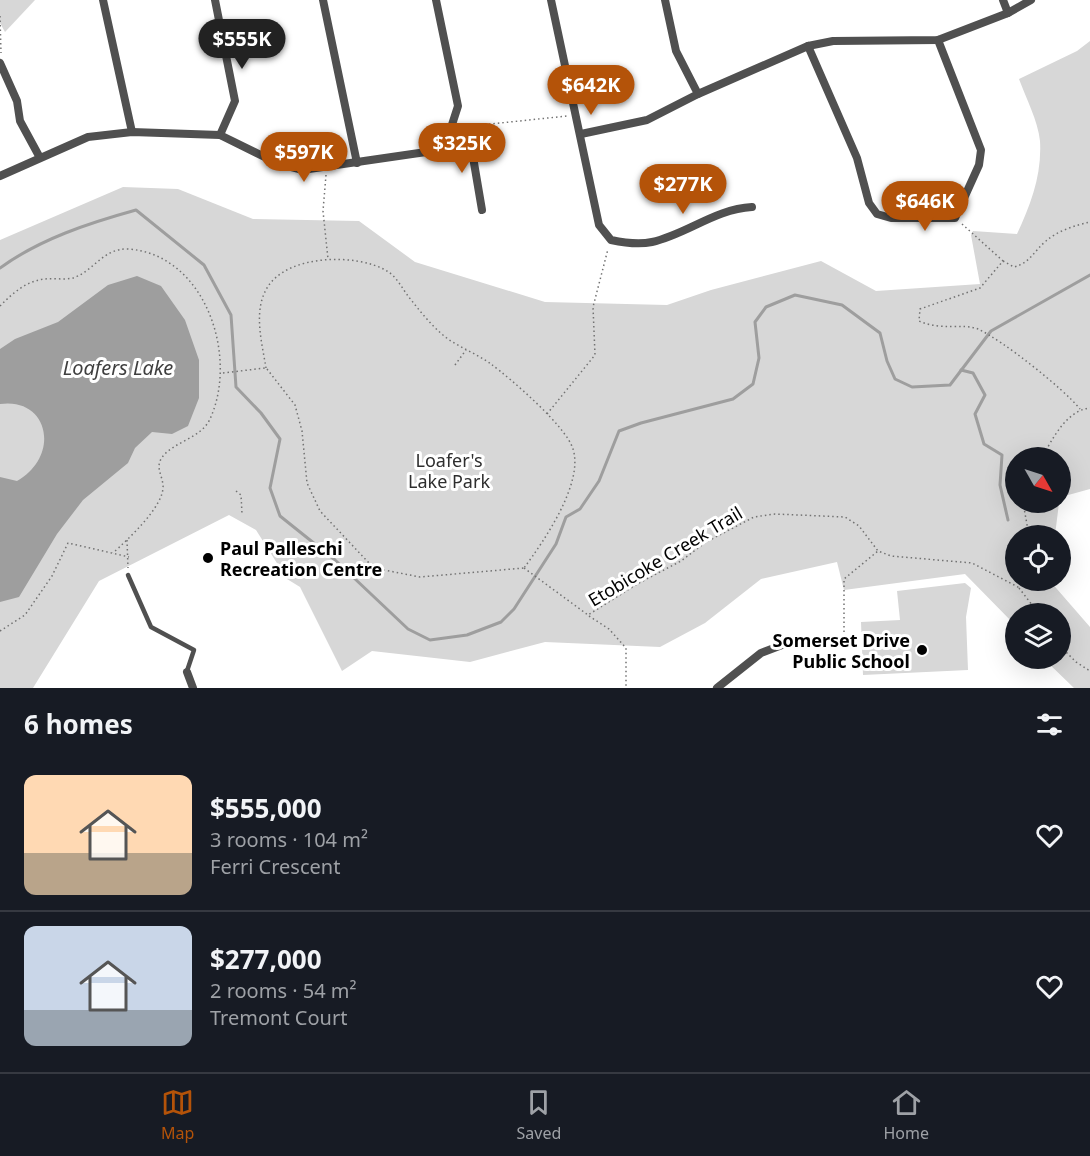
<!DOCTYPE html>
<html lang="en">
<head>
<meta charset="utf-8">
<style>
  :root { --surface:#171b24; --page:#20242c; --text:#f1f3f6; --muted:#9ea1a6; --line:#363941; --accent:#b45309 }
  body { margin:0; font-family:"Noto Sans",sans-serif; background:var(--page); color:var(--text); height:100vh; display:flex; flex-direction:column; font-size:22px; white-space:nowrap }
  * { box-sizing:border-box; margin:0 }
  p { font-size:20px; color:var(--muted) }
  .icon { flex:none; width:33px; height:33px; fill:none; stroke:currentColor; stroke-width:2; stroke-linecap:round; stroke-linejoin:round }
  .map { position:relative; height:688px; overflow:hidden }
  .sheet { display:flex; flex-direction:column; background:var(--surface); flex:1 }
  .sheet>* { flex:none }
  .needle { width:39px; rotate:129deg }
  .tools { position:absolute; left:1005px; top:447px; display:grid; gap:12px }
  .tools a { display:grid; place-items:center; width:66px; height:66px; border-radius:50%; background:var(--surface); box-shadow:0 6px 24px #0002; font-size:30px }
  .price { position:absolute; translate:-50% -51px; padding:0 14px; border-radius:21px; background:var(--accent); color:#fff; font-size:20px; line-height:39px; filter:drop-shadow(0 2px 3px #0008) }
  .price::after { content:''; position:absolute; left:50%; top:36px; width:18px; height:14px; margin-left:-9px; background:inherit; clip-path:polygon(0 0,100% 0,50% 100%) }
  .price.current { background:#222; color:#fff }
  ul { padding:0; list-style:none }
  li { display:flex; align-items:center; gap:18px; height:150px; padding:0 24px }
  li+li { border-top:2px solid var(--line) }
  li span { display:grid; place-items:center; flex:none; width:168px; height:120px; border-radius:12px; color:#555 }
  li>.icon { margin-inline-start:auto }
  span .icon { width:72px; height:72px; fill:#fffc; stroke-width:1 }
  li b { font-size:26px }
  h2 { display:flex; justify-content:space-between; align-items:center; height:72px; padding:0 24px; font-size:26px }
  .dock { display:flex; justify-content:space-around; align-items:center; height:84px; border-top:2px solid var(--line); background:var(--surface); font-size:16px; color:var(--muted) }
  .dock a { display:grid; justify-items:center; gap:3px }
  .dock .current { color:var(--accent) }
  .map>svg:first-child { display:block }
  .green { fill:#d7d7d7 }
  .water { fill:#9e9e9e }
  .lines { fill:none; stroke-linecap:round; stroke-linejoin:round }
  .stream { stroke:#9e9e9e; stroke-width:3 }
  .path { stroke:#727272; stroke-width:1.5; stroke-dasharray:1.5 3; stroke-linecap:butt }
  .service { stroke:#505050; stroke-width:4.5 }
  .minor { stroke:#505050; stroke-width:8 }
  .poi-dot { fill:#000; stroke:#fff; stroke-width:2 }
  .labels { text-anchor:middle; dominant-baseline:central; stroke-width:6; stroke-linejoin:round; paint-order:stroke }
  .park-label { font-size:18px; fill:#2e2e2e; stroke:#fff }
  .poi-label { font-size:18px; font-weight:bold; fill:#000; stroke:#fff; text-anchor:start }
  .street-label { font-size:18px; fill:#000; stroke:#fff }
  .water-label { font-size:20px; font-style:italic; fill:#3f3f3f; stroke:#fff }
</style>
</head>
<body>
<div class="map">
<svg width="1090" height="688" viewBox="0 0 1090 688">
  <rect width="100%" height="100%" fill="#fff"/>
  <!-- green -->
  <g class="green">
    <polygon points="0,0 35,0 5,32 0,23"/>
    <path d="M1090 41V489L1061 497 1060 458H1016V502L1059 503 1055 535 1016 536V580L1050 581 1090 627V688H1074L1044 659 1060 658V614H1016L1015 625 965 574 844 590 837 562 761 579 705 623 660 647 545 642 470 662 372 651 342 671 300 587 287 579 256 530 229 515 99 581 33 688H0V240L123 187 178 189 253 219 359 221 415 262 545 302 667 305 711 290 821 261 876 291 980 284 971 235 973 231 1017 234C1031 204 1042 175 1040 141 1038 121 1026 98 1019 79L1077 51Z"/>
    <polygon points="965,583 971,588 966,617 968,670 863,675 861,622 900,620 897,591"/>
  </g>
  <!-- water -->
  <path class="water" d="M137 276 161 286 185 320 199 360V398L188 426 172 434 152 432 135 448 128 463 83 500 57 534 19 597 0 602V477L17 481C61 456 49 397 0 404V349L15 339 58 322 108 285Z"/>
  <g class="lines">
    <!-- stream -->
    <g class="stream">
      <path d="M0 268C40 239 89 223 136 210L204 265 231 315 236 387 261 413 280 439 270 488 280 516 335 560 408 629 430 640 467 635 501 622 514 609 556 544 566 517 580 509 599 481 619 431 641 423 733 399 753 384 759 358 755 322 766 307 795 295 842 305 880 333 887 361 895 379 912 387 950 385 991 331 1090 275"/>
      <polyline points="961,370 973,373 985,395 975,414 984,444 1002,455 1000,485 1008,520"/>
    </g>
    <!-- path -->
    <g class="path">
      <polyline points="0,16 1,53"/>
      <polyline points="462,127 567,116"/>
      <polyline points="326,175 323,211 328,259"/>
      <path d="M962 224 1003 261 980 288 920 309 919 321C941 331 963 323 978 329 1002 340 1063 388 1080 409"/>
      <path d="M1003 261 1014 267C1030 263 1034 251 1046 241 1057 231 1076 225 1090 222"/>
      <path d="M0 306C13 293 26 281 45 279 54 278 64 280 73 278 94 271 103 248 128 249 205 254 239 356 210 419 201 439 171 442 161 459 156 468 162 475 163 485 165 506 127 540 113 553"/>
      <polyline points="455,365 466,350"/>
      <path d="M266 368C262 343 253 311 267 288 287 254 357 253 387 271 396 276 402 288 408 296 420 311 432 327 448 339 461 348 477 354 491 364 511 379 566 426 573 449 584 483 544 541 524 568"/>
      <polyline points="267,369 295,405 302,431 307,483 320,511 368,562 384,570 420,577 524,568"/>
      <polyline points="223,373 265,368"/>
      <polyline points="547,414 595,355 593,307 608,249"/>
      <path d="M1042 458C1052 439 1067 410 1090 408"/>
      <polyline points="236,491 241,495 242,514"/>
      <polyline points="1023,502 1029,536"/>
      <polyline points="127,540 128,568"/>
      <polyline points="524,568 588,615 639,583 681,561 706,542 754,517 775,514 845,517 859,526 878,551 891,556 972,563 1018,587 1021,580"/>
      <polyline points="1019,588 1039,614"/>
      <polyline points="589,616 609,629 626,648 626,688"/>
      <polyline points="0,631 25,615 52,576 68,543 129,557"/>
      <polyline points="792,644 844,643 844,579 878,551"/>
      <polyline points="1060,646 1076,662 1090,671"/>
    </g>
    <!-- service -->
    <polyline class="service" points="128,575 151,627 194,650 187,671"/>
    <!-- minor -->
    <g class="minor">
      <polyline points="103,0 132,132"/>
      <polyline points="215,0 235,101 220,135"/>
      <polyline points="323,0 357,163"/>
      <path d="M551 0 599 225 611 240C625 243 638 245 652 242 687 234 715 209 752 207"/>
      <polyline points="665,0 676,51 698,94"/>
      <polyline points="1003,0 1008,13"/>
      <polyline points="808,46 857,158 869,203 877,214 891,218 955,218 979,165 981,150 938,40"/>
      <polyline points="0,63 17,101 20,121 39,156"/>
      <polyline points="449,134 473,157 482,210"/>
      <polyline points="581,134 647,120 698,94 808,46 833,41 938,40 1008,13 1031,0"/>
      <polyline points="0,176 88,137 132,132 220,135 279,164 302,170 426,152 449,134 458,106 436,0"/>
      <polyline points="187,672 193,688"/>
      <polyline points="717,688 761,653 782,645"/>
    </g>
  </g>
  <!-- markers -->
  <g class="poi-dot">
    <circle cx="208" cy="558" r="6"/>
    <circle cx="922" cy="650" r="6"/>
  </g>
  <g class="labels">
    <!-- park labels -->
    <g class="park-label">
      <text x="449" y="460">Loafer's<tspan x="449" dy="21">Lake Park</tspan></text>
    </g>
    <!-- poi labels -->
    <g class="poi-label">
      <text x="220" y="548">Paul Palleschi<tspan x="220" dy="21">Recreation Centre</tspan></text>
      <text x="910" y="640" text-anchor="end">Somerset Drive<tspan x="910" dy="21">Public School</tspan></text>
    </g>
    <!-- street labels -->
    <g class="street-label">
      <text transform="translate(665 556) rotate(-31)">Etobicoke Creek Trail</text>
    </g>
    <!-- water labels -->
    <g class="water-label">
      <text x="118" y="367">Loafers Lake</text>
    </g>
  </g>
</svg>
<div class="tools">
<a><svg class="needle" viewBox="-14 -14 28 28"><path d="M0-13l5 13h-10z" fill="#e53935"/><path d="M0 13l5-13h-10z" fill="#9ea1a6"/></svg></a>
<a><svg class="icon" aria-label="locate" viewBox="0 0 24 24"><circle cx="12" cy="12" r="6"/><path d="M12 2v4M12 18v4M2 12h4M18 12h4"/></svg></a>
<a><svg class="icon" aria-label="layers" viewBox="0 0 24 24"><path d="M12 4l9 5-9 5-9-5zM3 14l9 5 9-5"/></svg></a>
</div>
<b class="price current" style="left:242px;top:70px">$555K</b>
<b class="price" style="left:591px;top:116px">$642K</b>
<b class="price" style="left:462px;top:174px">$325K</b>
<b class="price" style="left:304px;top:183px">$597K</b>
<b class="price" style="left:683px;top:215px">$277K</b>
<b class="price" style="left:925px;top:232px">$646K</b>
</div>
<section class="sheet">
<h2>6 homes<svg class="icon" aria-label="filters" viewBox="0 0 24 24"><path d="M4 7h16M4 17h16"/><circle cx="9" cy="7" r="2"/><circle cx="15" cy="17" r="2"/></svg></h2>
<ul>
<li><span style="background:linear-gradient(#ffd9b3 65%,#b9a48a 0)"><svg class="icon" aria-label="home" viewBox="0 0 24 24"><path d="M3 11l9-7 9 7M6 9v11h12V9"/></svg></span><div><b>$555,000</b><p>3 rooms · 104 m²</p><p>Ferri Crescent</p></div><svg class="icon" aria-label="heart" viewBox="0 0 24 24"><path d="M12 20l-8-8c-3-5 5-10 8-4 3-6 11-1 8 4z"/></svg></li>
<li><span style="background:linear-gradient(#c9d6e8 70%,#9aa5b1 0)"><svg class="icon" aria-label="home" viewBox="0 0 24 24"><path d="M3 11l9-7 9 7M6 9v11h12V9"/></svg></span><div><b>$277,000</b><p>2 rooms · 54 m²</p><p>Tremont Court</p></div><svg class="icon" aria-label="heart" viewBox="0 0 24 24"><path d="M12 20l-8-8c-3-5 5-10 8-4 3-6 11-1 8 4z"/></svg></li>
</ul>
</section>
<nav class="dock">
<a class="current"><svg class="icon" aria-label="map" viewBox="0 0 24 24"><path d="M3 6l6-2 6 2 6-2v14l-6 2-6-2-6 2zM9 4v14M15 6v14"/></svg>Map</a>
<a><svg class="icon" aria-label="saved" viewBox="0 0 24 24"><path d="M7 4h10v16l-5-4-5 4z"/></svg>Saved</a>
<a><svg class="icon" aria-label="home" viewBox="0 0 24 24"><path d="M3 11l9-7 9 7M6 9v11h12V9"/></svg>Home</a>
</nav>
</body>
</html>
